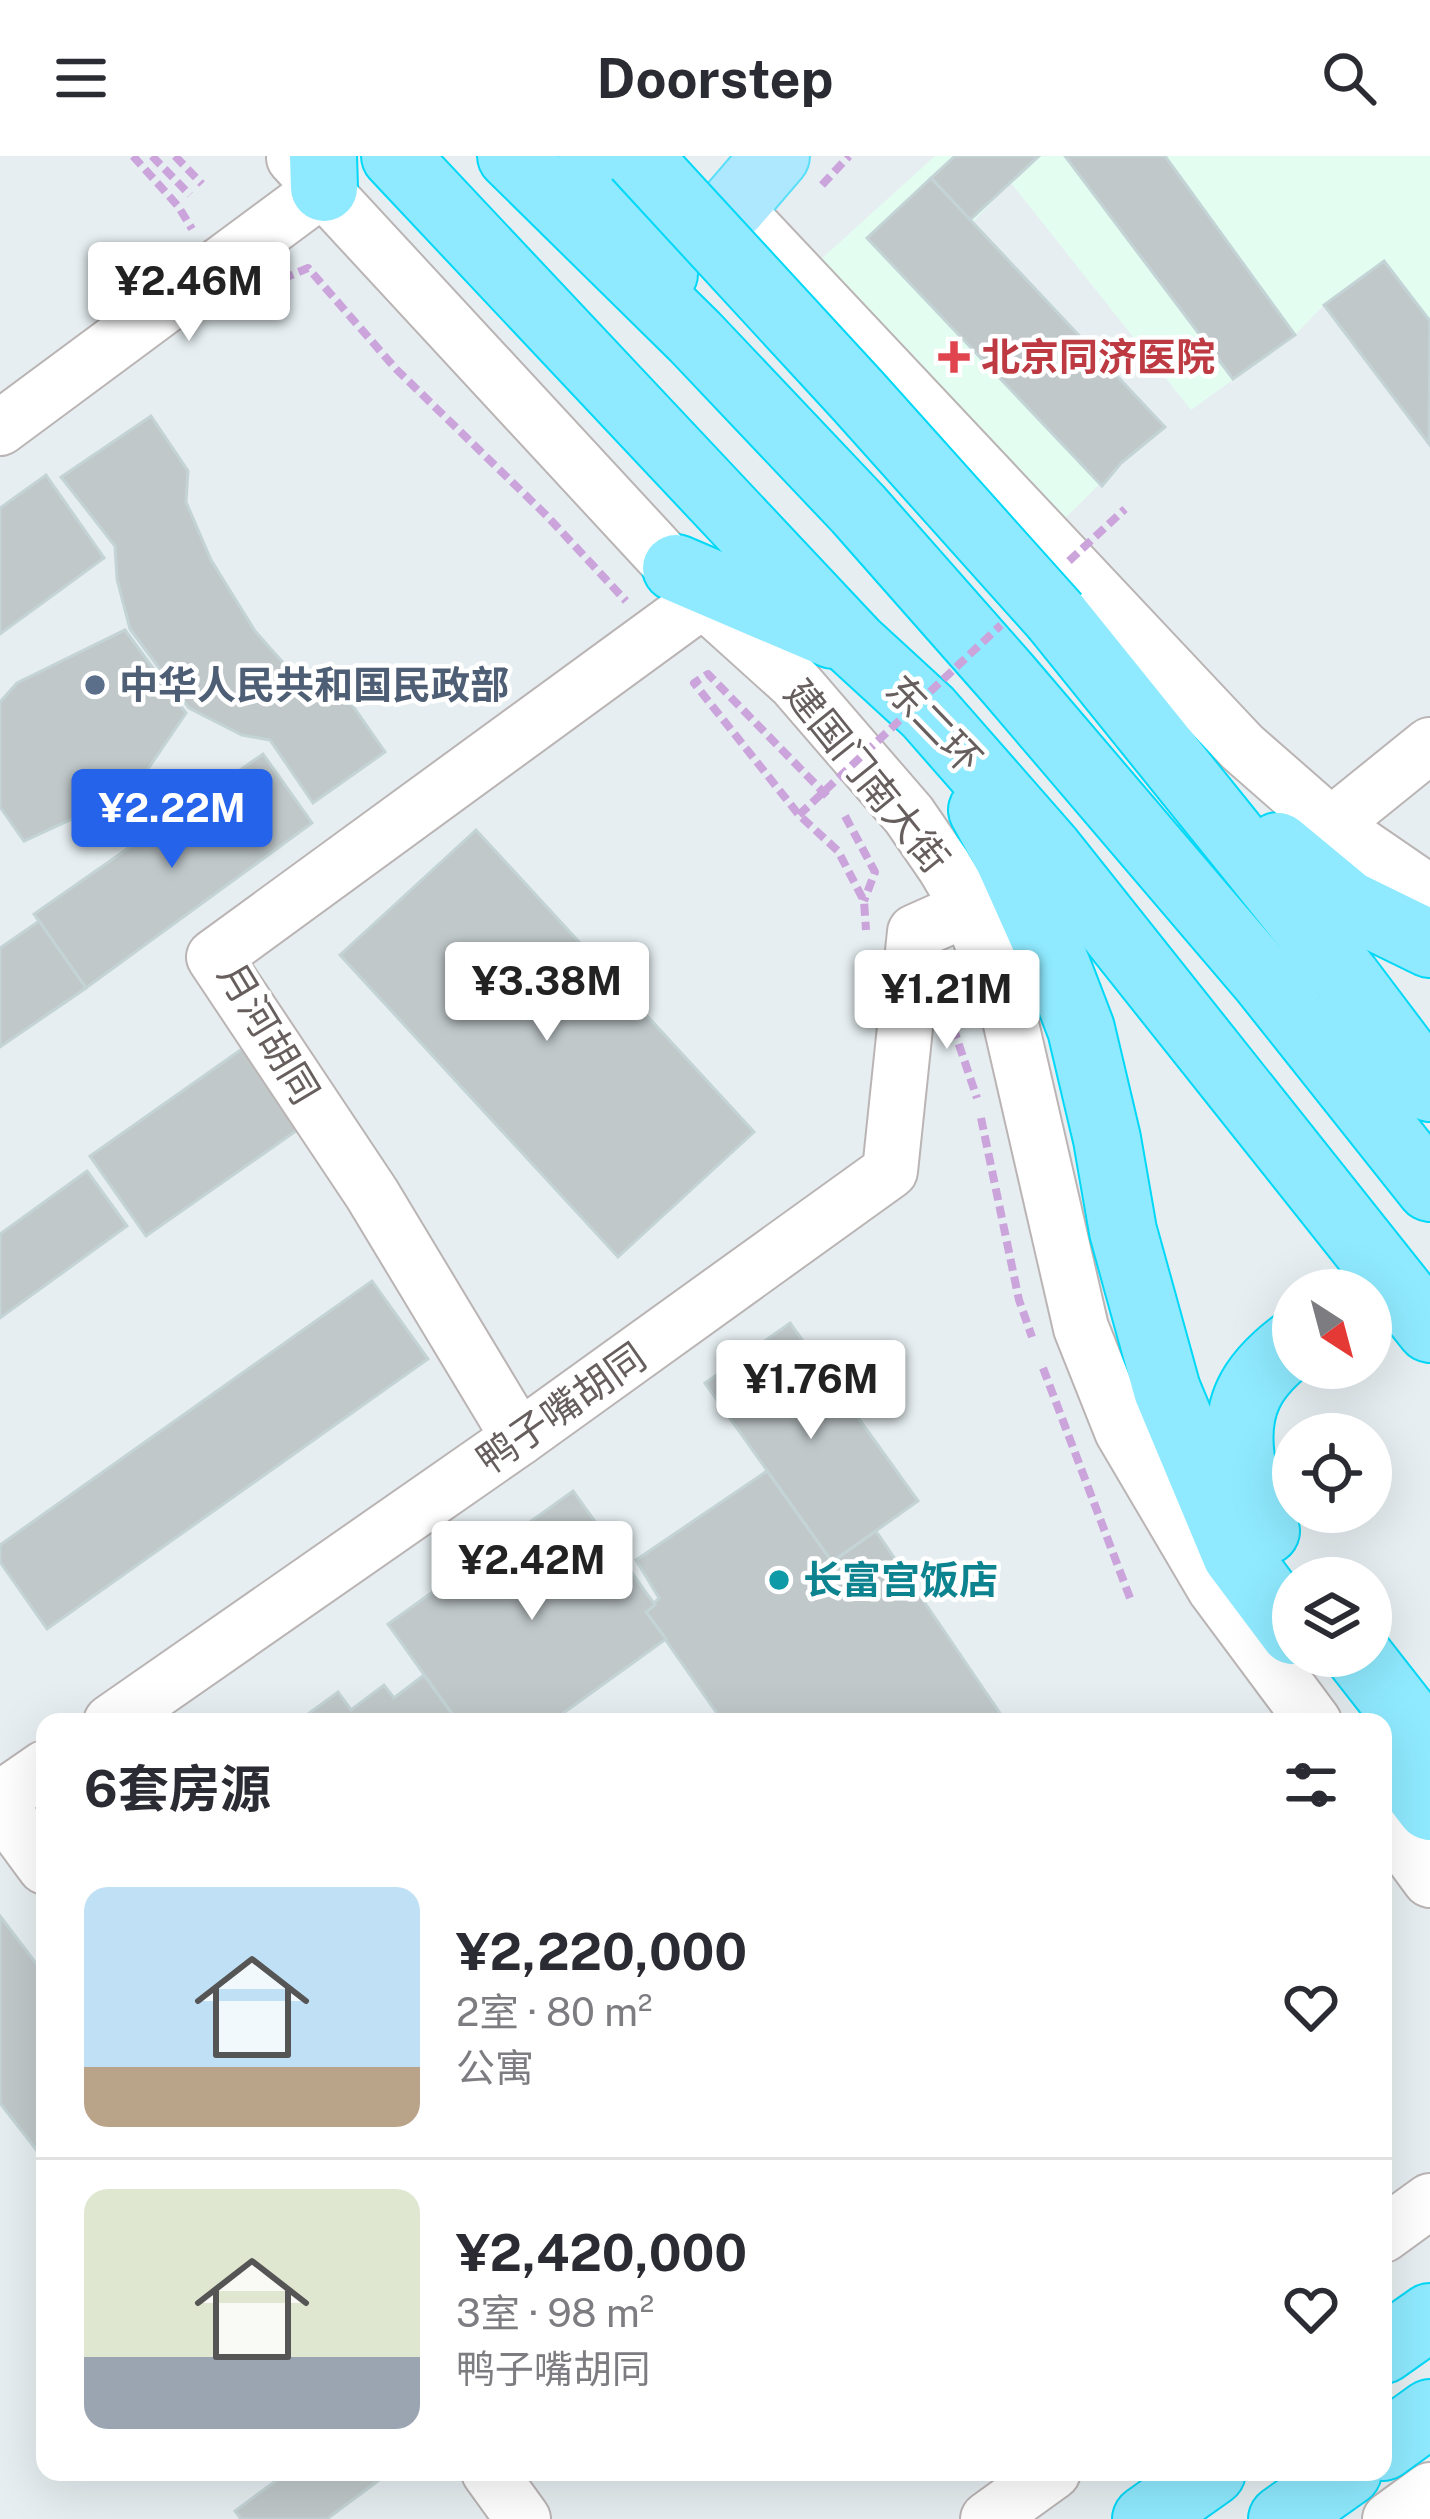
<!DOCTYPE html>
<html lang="zh">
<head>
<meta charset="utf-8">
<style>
  :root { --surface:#fff; --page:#f2f2f3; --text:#2b2b33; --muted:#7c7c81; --line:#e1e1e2; --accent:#2563eb }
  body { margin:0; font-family:"Public Sans","Noto Sans SC",sans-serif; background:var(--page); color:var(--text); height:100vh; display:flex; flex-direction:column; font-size:45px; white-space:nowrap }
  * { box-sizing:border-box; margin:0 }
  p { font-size:39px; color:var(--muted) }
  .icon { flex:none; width:66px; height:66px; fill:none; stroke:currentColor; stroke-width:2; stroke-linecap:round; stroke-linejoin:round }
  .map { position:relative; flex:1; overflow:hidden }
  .side { position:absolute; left:36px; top:1557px; width:1356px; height:768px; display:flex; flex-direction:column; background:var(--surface); border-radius:24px; box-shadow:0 12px 48px #0002 }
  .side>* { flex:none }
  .needle { width:78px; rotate:144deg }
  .tools { position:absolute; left:1272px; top:1113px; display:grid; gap:24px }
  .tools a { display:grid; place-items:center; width:120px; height:120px; border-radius:50%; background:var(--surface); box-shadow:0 12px 48px #0002; font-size:60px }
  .price { position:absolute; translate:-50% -102px; padding:0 27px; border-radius:12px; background:#fff; color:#222; font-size:39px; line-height:78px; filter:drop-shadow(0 3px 6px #0008) }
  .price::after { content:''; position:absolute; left:50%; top:72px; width:36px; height:27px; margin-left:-18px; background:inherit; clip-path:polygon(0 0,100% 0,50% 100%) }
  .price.active { background:var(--accent); color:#fff }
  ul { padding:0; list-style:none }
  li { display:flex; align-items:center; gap:36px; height:300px; padding:0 48px }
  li+li { border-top:3px solid var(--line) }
  li span { display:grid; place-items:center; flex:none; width:336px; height:240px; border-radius:24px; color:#555 }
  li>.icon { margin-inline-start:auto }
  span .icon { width:144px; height:144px; fill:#fffc; stroke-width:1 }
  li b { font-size:51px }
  h2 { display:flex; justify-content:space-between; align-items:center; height:144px; padding:0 48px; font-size:51px }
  header { display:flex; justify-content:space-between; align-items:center; height:156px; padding:0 48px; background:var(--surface); font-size:54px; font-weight:700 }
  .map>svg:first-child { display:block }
  .medical { fill:#e3fdf1 }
  .building { fill:#c0c8ca; stroke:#c4d4d6; stroke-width:3 }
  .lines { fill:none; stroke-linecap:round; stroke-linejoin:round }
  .minor-casing { stroke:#bbb4b4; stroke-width:58 }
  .major-casing { stroke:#58dff8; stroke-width:70 }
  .highway-casing { stroke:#00d8f7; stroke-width:70 }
  .path { stroke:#cba4dc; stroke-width:8; stroke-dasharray:12 6; stroke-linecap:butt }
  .minor { stroke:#fff; stroke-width:54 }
  .major { stroke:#ade8ff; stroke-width:66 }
  .highway { stroke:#8feaff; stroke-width:66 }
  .highway-bridge-casing { stroke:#00d8f7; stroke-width:70; stroke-linecap:butt }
  .path-bridge { stroke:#cba4dc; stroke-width:8; stroke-dasharray:12 6; stroke-linecap:butt }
  .highway-bridge { stroke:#8feaff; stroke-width:66 }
  .health-dot { fill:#e0444e; stroke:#fff; stroke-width:4.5 }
  .service-dot { fill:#5c6f8a; stroke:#fff; stroke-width:4.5 }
  .culture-dot { fill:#0f9aa8; stroke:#fff; stroke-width:4.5 }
  .labels { text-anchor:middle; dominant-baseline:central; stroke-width:9; stroke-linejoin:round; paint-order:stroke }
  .health-label { font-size:39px; font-weight:bold; fill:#be3a42; stroke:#fff; text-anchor:start }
  .service-label { font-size:39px; font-weight:bold; fill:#4e5e75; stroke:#fff; text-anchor:start }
  .street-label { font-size:39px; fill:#675e5e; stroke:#fff }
  .culture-label { font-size:39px; font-weight:bold; fill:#0d838f; stroke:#fff; text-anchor:start }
</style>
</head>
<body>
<header><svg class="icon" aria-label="menu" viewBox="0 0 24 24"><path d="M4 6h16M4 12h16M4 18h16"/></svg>Doorstep<svg class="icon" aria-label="search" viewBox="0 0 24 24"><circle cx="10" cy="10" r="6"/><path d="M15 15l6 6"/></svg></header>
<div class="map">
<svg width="1430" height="2363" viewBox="0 0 1430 2363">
  <rect width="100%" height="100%" fill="#e6eef1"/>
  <!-- medical -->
  <polygon class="medical" points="935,0 1430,0 1430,290 1324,149 1295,179 1191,254 1011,27 932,107 1121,307 1052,375 818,106"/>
  <!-- building -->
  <g class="building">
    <polygon points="955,0 1039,0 970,64 931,22"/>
    <polygon points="1065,0 1165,0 1295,179 1233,223"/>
    <polygon points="931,22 1165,271 1121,307 1102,330 867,82"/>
    <polygon points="1384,105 1430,165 1429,288 1324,149"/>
    <polygon points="151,260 188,315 186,346 211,404 255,475 286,510 341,533 385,596 313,647 270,584 242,579 189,552 130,473 117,423 115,390 61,321"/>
    <polygon points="46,319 104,402 0,478 0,352"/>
    <polygon points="125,474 186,557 133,635 24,685 0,651 0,546 17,527"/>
    <polygon points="263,598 312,667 86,832 34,758"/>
    <polygon points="476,674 754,976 618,1101 340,799"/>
    <polygon points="39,765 86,832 0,891 0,792"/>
    <polygon points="259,881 316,961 146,1080 90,1000"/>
    <polygon points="87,1015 127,1070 0,1162 0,1078"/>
    <polygon points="372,1125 428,1203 47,1473 0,1406 0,1389"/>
    <polygon points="790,1167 918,1345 832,1406 705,1227"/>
    <polygon points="767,1315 832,1406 876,1375 1006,1566 723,1566 646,1456 659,1442 636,1404"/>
    <polygon points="573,1335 655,1449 646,1456 666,1483 551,1566 458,1566 388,1468"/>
    <polygon points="424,1519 458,1566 297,1566 338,1536 351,1554 384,1529 394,1542"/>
    <polygon points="0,1760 45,1819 45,2005 0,1947"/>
    <polygon points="277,2316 390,2316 327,2363 241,2363 235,2355 281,2321"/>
  </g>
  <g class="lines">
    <!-- minor casing -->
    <g class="minor-casing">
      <g id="minor">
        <polyline points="294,2 703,444 795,527 909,659 944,710 969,752 1008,855 1081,1172 1122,1275 1215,1433 1314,1566"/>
        <polyline points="733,50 1242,591 1331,669 1430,737"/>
        <polyline points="0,272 324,32"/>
        <polyline points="1331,669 1430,589"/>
        <polyline points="519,1282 372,1038 214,801 703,444"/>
        <polyline points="111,1566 519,1282 890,1015 915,776 969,752"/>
        <polyline points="0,1643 45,1612"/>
        <polyline points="0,1650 45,1711"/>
        <polyline points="1383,1660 1430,1724"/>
        <polyline points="1383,2079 1430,2045"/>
        <polyline points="489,2316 523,2363"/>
        <polyline points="988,2363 1053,2316"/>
        <polyline points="1390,2363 1430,2334"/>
      </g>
    </g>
    <!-- major casing -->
    <g class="major-casing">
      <polyline id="major" points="733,50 776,0"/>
    </g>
    <!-- highway casing -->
    <g class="highway-casing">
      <g id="highway">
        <polyline points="323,0 324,32"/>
        <polyline points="395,0 855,489 928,556 1049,694 1430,1173"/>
        <polyline points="511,0 695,181 858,353 1007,522 1263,822 1430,1032"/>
        <polyline points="592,0 652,93 664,118"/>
        <polyline points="676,412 833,479"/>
        <polyline points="1056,461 1347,822 1430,932"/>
        <polyline points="982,654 1008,701 1058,813 1081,873 1107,983 1123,1075 1167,1234 1236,1399 1293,1475"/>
        <polyline points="1278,690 1348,748 1430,788"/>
        <path d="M1266 1375C1251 1353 1245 1329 1241 1303 1234 1250 1251 1220 1293 1188"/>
        <polyline points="1359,1500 1430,1591"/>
        <polyline points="1383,1590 1430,1651"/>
        <polyline points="1383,2194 1430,2161"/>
        <polyline points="1383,2291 1430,2257"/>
        <polyline points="1146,2363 1212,2316"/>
        <polyline points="1282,2363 1348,2316"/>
      </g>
    </g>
    <!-- path -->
    <g class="path">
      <polyline points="133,0 178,50 192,73"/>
      <polyline points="152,0 190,39"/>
      <polyline points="175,0 202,28"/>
      <polyline points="822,29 849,0"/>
      <polyline points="282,123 308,112 396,213 547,360 626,445"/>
      <polyline points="827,640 708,518 694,527 799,659 838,695 864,745 866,774"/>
      <polyline points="845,660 875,716 864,745"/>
      <polyline points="953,871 977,942"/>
      <polyline points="981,962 1019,1144 1032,1181"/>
      <polyline points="1043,1212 1130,1442"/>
    </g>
    <!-- minor -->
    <use href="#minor" class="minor"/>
    <!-- major -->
    <use href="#major" class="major"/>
    <!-- highway -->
    <use href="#highway" class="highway"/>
    <!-- highway-bridge casing -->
    <g class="highway-bridge-casing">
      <polyline id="highway-bridge" points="637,0 858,240 1056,461"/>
    </g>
    <!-- path-bridge -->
    <g class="path-bridge">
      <polyline points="1069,405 1125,353"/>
      <polyline points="799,659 1001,469"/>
    </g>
    <!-- highway-bridge -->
    <use href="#highway-bridge" class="highway-bridge"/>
  </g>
  <!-- markers -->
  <path class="health-dot" d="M948 183h12v12h12v12h-12v12h-12v-12h-12v-12h12z"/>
  <circle class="service-dot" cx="95" cy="529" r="12"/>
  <circle class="culture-dot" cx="779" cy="1424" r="12"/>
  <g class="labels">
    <!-- health labels -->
    <g class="health-label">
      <text x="981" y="201">北京同济医院</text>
    </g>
    <!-- service labels -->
    <g class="service-label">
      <text x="119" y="529">中华人民共和国民政部</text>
    </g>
    <!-- street labels -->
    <g class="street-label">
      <text transform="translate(934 568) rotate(46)">东二环</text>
      <text transform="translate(867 620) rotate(51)">建国门南大街</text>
      <text transform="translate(269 877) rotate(59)">月河胡同</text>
      <text transform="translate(561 1252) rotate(-35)">鸭子嘴胡同</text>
    </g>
    <!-- culture labels -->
    <g class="culture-label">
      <text x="803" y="1424">长富宫饭店</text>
    </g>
  </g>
</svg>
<div class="tools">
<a><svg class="needle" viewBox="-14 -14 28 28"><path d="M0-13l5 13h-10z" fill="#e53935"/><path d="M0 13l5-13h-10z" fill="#7c7c81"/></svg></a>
<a><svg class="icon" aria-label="locate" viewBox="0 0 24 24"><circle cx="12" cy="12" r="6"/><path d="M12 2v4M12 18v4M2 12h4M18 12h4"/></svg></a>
<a><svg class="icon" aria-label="layers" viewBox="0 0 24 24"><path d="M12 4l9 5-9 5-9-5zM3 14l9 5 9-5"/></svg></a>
</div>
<b class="price" style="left:189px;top:188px">¥2.46M</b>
<b class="price active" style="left:172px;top:715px">¥2.22M</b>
<b class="price" style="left:547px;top:888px">¥3.38M</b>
<b class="price" style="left:947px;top:896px">¥1.21M</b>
<b class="price" style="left:811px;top:1286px">¥1.76M</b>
<b class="price" style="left:532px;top:1467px">¥2.42M</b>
<section class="side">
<h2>6套房源<svg class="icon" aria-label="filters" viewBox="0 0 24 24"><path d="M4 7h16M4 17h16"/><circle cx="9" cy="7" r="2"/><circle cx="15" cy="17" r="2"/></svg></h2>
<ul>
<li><span style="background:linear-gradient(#bfe0f5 75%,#b9a48a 0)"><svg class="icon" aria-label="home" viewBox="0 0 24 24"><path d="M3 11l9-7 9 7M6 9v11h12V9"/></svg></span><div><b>¥2,220,000</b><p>2室 · 80 m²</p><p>公寓</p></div><svg class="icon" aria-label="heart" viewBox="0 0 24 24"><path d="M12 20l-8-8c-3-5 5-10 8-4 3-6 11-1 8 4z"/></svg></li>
<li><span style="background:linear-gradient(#dfe7d0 70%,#9aa5b1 0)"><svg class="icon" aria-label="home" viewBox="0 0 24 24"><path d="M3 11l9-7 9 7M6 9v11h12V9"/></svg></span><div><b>¥2,420,000</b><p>3室 · 98 m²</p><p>鸭子嘴胡同</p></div><svg class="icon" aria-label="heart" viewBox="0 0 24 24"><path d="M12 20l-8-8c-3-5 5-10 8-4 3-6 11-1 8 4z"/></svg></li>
</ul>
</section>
</div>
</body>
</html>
